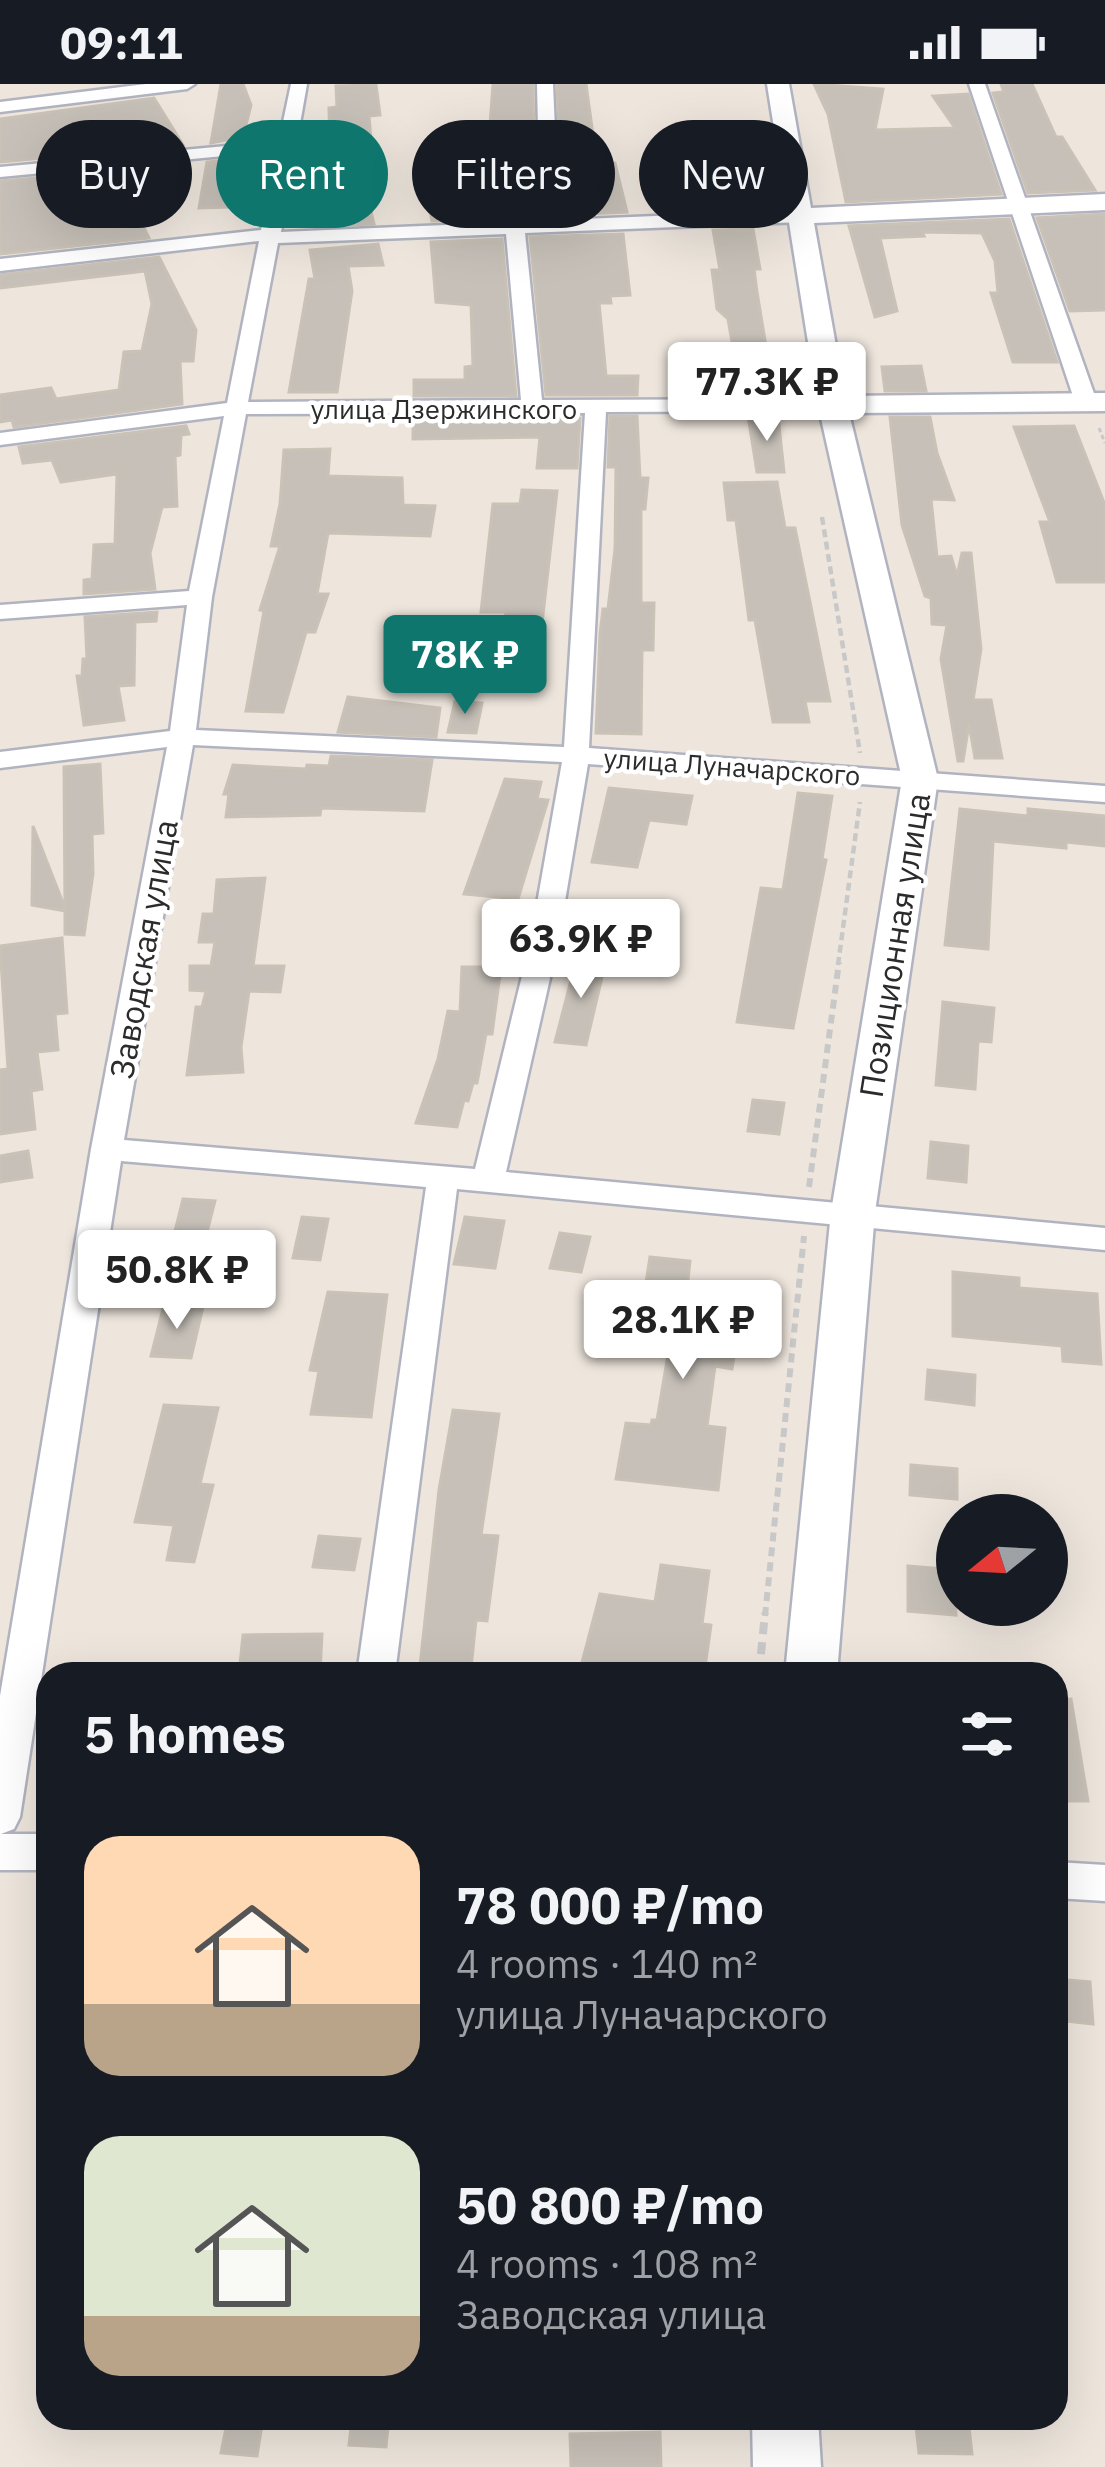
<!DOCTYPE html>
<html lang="en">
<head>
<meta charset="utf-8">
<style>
  :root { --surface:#171b24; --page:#20242c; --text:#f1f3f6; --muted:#9ea1a6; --accent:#0f766e }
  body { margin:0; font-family:"IBM Plex Sans",sans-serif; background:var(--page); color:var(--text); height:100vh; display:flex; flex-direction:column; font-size:45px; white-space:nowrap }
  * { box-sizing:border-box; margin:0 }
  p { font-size:39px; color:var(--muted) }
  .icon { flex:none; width:66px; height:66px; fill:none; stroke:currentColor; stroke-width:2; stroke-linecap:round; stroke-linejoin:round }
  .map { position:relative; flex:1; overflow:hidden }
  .panel { position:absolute; left:36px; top:1578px; width:1032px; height:768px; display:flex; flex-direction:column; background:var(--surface); border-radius:36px; box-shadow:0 12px 48px #0002 }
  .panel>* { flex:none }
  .guide { position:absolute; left:36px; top:36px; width:1035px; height:108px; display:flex; gap:24px }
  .needle { width:78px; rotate:252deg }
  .fabs { position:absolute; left:936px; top:1410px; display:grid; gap:24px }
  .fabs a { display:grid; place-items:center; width:132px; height:132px; border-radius:50%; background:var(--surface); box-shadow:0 12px 48px #0002; font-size:60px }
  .price { position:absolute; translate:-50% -102px; padding:0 27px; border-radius:12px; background:#fff; color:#222; font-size:39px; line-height:78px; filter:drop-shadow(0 3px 6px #0008) }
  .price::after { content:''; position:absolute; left:50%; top:72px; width:36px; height:27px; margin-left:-18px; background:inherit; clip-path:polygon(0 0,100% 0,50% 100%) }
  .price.active { background:var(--accent); color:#fff }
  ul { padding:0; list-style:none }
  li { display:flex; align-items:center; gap:36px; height:300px; padding:0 48px }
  li span { display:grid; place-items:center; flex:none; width:336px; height:240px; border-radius:36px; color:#555 }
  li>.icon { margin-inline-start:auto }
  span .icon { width:144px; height:144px; fill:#fffc; stroke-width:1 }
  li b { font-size:51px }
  h2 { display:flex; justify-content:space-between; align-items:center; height:144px; padding:0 48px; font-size:51px }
  .pill { padding:0 42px; border-radius:54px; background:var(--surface); box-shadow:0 12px 48px #0002; font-size:42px; line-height:108px }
  .pill.active { background:var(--accent); color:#fff }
  .status { display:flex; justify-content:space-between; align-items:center; height:84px; padding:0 60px; background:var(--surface); direction:ltr }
  .status svg { height:33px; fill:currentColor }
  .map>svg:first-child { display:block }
  .building { fill:#c6c0b8; stroke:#cac2b6; stroke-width:3 }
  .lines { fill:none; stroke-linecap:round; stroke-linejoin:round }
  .street-casing { stroke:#b1b4c0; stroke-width:5 }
  .secondary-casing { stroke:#b1b4c0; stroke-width:5 }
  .path-far3 { stroke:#c8c8c8; stroke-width:3; stroke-dasharray:4.5 3; stroke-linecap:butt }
  .path-far2 { stroke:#c8c8c8; stroke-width:4.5; stroke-dasharray:8 4.5; stroke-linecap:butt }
  .path-far1 { stroke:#c8c8c8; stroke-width:6; stroke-dasharray:9 6; stroke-linecap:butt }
  .path { stroke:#c8c8c8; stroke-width:8; stroke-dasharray:12 8; stroke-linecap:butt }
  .street { fill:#fff; fill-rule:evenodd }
  .secondary { fill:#fff; fill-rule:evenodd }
  .labels { text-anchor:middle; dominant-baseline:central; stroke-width:9; stroke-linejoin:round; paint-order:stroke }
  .far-street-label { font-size:27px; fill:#2b2b2b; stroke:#fff }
  .street-label { font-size:33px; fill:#2b2b2b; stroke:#fff }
</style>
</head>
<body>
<div class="status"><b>09:11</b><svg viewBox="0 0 49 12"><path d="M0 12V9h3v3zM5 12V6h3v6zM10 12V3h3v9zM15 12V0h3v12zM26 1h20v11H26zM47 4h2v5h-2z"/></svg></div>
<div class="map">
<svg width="1105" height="2383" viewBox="0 0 1105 2383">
  <rect width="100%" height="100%" fill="#eee6dd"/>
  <!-- building -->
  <g class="building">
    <polygon points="221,0 243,0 251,21 243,53 211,59"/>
    <polygon points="493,0 533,0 535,133 432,137 430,128 497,125 497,55 489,55"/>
    <polygon points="557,0 586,0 597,80 615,79 627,128 563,131"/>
    <polygon points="814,0 883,5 875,46 955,44 933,12 968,10 1001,110 846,118 828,30"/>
    <polygon points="1001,0 1032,0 1056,53 1062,53 1095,106 1028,109 993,9 1004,8"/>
    <polygon points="376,1 380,31 369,32 372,68 330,69 329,24 337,23 336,2"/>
    <polygon points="154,14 183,61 0,78 0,35"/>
    <polygon points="671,43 736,43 751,124 710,125 709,118 679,119"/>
    <polygon points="328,72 353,72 358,123 370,123 374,140 316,142 316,133 323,133"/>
    <polygon points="235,75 230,123 199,124 207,78"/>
    <polygon points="96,89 113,142 141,138 149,154 0,170 0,97"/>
    <polygon points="1105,130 1105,226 1070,227 1037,134"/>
    <polygon points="1009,135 1057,278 1013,278 991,209 998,209 995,177 982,149 922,148 924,152 880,154 897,227 875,233 849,142"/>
    <polygon points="753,145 760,185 754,185 757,208 774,311 744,311 740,304 728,235 717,225 712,186 720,186 713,146"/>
    <polygon points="623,150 630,211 610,212 611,219 599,219 606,292 638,292 637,311 546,311 530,153"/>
    <polygon points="502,155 516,312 414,312 414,296 465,296 465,283 473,282 471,221 436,218 431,158"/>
    <polygon points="378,160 383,181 348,182 352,207 337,308 289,308 309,195 315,195 310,166"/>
    <polygon points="159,173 196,246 193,277 180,277 182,320 14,343 12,336 0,338 0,311 51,304 56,315 119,306 124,268 142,267 152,220 145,187 0,204 0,191"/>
    <polygon points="921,282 926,307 885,307 882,283"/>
    <polygon points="610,332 637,332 640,394 648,394 645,425 641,425 641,519 654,519 653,566 642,566 641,650 596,649 600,550 603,525 608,525 615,465 616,383 608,383"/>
    <polygon points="748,332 778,332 784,388 757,388"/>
    <polygon points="890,333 930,333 937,369 954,416 931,415 937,473 951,472 957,492 962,469 971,469 981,565 973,616 991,616 1002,674 975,674 969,640 963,677 958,677 941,575 947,541 932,540 931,514 925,512 902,441"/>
    <polygon points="413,334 580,334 577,384 537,384 540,353 413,355"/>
    <polygon points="186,342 189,350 181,351 180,371 175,372 177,422 162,423 150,469 155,505 84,510 84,496 92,495 94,461 115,460 117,390 61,398 52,376 23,379 19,363"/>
    <polygon points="1074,342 1105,421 1105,498 1057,498 1040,438 1050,438 1014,343"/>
    <polygon points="330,365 328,392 402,394 403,421 435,422 430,452 328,449 317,510 328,510 315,548 306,548 283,628 246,627 264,527 260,526 280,462 271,462 280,420 284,366"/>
    <polygon points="777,398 785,444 795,444 830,617 805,617 809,638 773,638 755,536 749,536 736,436 728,436 724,399"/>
    <polygon points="522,406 557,407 540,557 502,556 506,528 481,528 493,420 520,420"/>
    <polygon points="157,528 156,537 135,538 134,601 118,602 124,636 84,641 77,592 82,592 83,575 87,575 85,533"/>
    <polygon points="348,613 440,624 436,653 338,648"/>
    <polygon points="455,617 482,619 476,649 448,648"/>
    <polygon points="331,672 432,676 424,727 321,724 320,731 226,733 229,710 224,710 233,681 306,685 307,681 329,682"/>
    <polygon points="100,680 103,749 92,750 93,790 84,851 65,850 65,827 32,821 33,742 65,824 64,683"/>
    <polygon points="505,695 541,698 537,715 548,716 518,815 464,810"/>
    <polygon points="609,704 692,712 686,740 649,736 637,783 592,778"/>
    <polygon points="798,709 832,712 822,775 826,776 793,944 737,938 761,804 783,806"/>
    <polygon points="960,725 1028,732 1028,725 1105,732 1105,762 1066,758 1066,764 993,757 988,865 945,861"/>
    <polygon points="265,794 253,882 284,882 280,908 249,907 241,963 243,988 187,991 196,923 202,923 206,907 190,906 190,882 211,882 215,858 199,858 203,830 214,830 217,796"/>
    <polygon points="62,854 67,929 55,930 58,966 37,968 42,1005 31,1007 35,1045 0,1050 0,986 8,985 0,862"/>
    <polygon points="577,873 606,876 586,961 555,958"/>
    <polygon points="462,883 501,883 492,950 486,950 477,999 473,999 468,1017 464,1016 457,1043 416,1039 438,975 448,927 460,928"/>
    <polygon points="943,918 994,924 991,958 978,957 975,1005 936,1001"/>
    <polygon points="753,1016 784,1019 779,1050 748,1047"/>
    <polygon points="931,1058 968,1062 966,1098 928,1094"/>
    <polygon points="28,1067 32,1093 0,1098 0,1072"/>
    <polygon points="183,1115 215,1117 205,1156 173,1155"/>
    <polygon points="302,1133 328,1135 320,1176 293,1174"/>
    <polygon points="465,1133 504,1137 495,1184 454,1180"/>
    <polygon points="560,1149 590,1153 581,1188 550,1184"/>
    <polygon points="650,1173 690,1177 687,1205 743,1210 732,1285 715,1282 707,1342 725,1344 718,1406 616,1395 626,1339 651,1341 652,1336 657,1336 673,1241 640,1238"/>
    <polygon points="953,1188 1019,1194 1019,1204 1097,1210 1101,1280 1063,1277 1062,1262 953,1252"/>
    <polygon points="328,1208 387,1211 371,1333 311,1330 319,1287 310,1286"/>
    <polygon points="164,1221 203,1223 191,1274 151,1272"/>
    <polygon points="928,1286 975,1291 974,1321 926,1315"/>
    <polygon points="164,1321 218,1324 200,1400 213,1401 194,1478 167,1476 174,1441 135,1438"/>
    <polygon points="453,1326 499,1330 481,1451 498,1452 487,1537 476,1536 471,1584 420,1582 439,1406"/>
    <polygon points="911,1381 957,1385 957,1415 910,1411"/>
    <polygon points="319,1452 360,1455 354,1486 313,1483"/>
    <polygon points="661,1481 709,1487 702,1540 711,1541 704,1590 579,1590 600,1510 655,1518"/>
    <polygon points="908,1482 955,1486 956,1531 908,1527"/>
    <polygon points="322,1550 320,1590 239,1590 243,1551"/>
    <polygon points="1071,1615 1088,1717 1056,1717 1056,1616"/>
    <polygon points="1056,1895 1090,1898 1093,1940 1056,1936"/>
    <polygon points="228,2334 263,2334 257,2372 221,2369"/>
    <polygon points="352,2334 389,2334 386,2363 349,2361"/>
    <polygon points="915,2334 968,2334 972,2370 919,2369"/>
    <polygon points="660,2348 661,2383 571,2383 570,2350"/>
  </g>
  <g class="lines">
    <!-- street casing -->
    <g class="street-casing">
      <g id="street">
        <polygon points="146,0 195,0 187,5 0,28 0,18"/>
        <path d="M291 0H307L281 148 540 137 537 0H553L559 136 803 126 812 132 803 138 525 149 542 316 832 315 843 321 832 327 606 328 589 664 1105 702V718L588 680 558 859 506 1088 1105 1144V1166L457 1105 395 1590H357L426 1103 121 1077 20 1733 14 1745 1 1750H48V1786H0V1612L91 1065 167 663 0 684V668L170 647 187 521 0 535V521L189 507 224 332 0 361V349L227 319 259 157 0 187V175L261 146 277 67 0 93V83L279 57ZM506 150 521 316 248 318 278 159ZM585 329 564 663 196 646 212 513 246 330ZM193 661 562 678 530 859 475 1085 124 1056Z"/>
        <polygon points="969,0 985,0 1097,318 1093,322 1079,322 1075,318"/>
        <polygon points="1056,1778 1105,1781 1105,1817 1056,1814"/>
      </g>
    </g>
    <!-- secondary casing -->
    <g class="secondary-casing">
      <g id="secondary">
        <polygon points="767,0 789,0 811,124 1105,110 1105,126 814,139 845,312 1105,309 1105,327 849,329 938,695 875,1128 837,1590 785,1590 831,1128 902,695 818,321"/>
        <polygon points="752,2334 818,2334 821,2383 753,2383"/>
      </g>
    </g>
    <!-- path-far3 -->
    <polyline class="path-far3" points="1099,344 1105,359"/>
    <!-- path-far2 -->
    <g class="path-far2">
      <polyline points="822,433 860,669"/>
      <polyline points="838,881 860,718"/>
    </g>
    <!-- path-far1 -->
    <g class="path-far1">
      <polyline points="809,1103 839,878"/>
      <polyline points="765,1532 804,1152"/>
    </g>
    <!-- path -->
    <polyline class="path" points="759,1590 765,1529"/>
    <!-- street -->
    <use href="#street" class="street"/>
    <!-- secondary -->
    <use href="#secondary" class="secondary"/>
  </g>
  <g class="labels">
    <!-- far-street labels -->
    <g class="far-street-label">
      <text x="444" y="324">улица Дзержинского</text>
      <text transform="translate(732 682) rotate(4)">улица Луначарского</text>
    </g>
    <!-- street labels -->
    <g class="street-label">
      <text transform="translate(894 861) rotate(-81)">Позиционная улица</text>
      <text transform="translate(143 865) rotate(-80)">Заводская улица</text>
    </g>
  </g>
</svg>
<div class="fabs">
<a><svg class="needle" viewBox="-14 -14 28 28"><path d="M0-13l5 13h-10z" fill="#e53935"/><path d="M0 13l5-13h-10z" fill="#9ea1a6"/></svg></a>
</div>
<b class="price" style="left:767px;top:360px">77.3K ₽</b>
<b class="price active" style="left:465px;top:633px">78K ₽</b>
<b class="price" style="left:581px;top:917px">63.9K ₽</b>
<b class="price" style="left:177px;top:1248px">50.8K ₽</b>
<b class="price" style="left:683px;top:1298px">28.1K ₽</b>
<div class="guide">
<a class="pill">Buy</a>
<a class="pill active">Rent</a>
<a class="pill">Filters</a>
<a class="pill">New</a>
</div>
<section class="panel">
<h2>5 homes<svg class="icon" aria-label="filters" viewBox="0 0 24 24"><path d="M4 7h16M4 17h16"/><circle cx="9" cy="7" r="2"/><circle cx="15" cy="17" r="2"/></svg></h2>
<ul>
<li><span style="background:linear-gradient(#ffd9b3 70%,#b9a48a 0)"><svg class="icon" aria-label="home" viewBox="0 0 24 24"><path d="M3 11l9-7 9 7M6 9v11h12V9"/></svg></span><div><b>78 000 ₽/mo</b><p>4 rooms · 140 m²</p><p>улица Луначарского</p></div></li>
<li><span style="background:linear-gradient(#dfe7d0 75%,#b9a48a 0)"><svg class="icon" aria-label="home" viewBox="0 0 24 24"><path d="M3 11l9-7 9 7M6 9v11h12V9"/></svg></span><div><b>50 800 ₽/mo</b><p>4 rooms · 108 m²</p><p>Заводская улица</p></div></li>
</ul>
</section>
</div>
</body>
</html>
